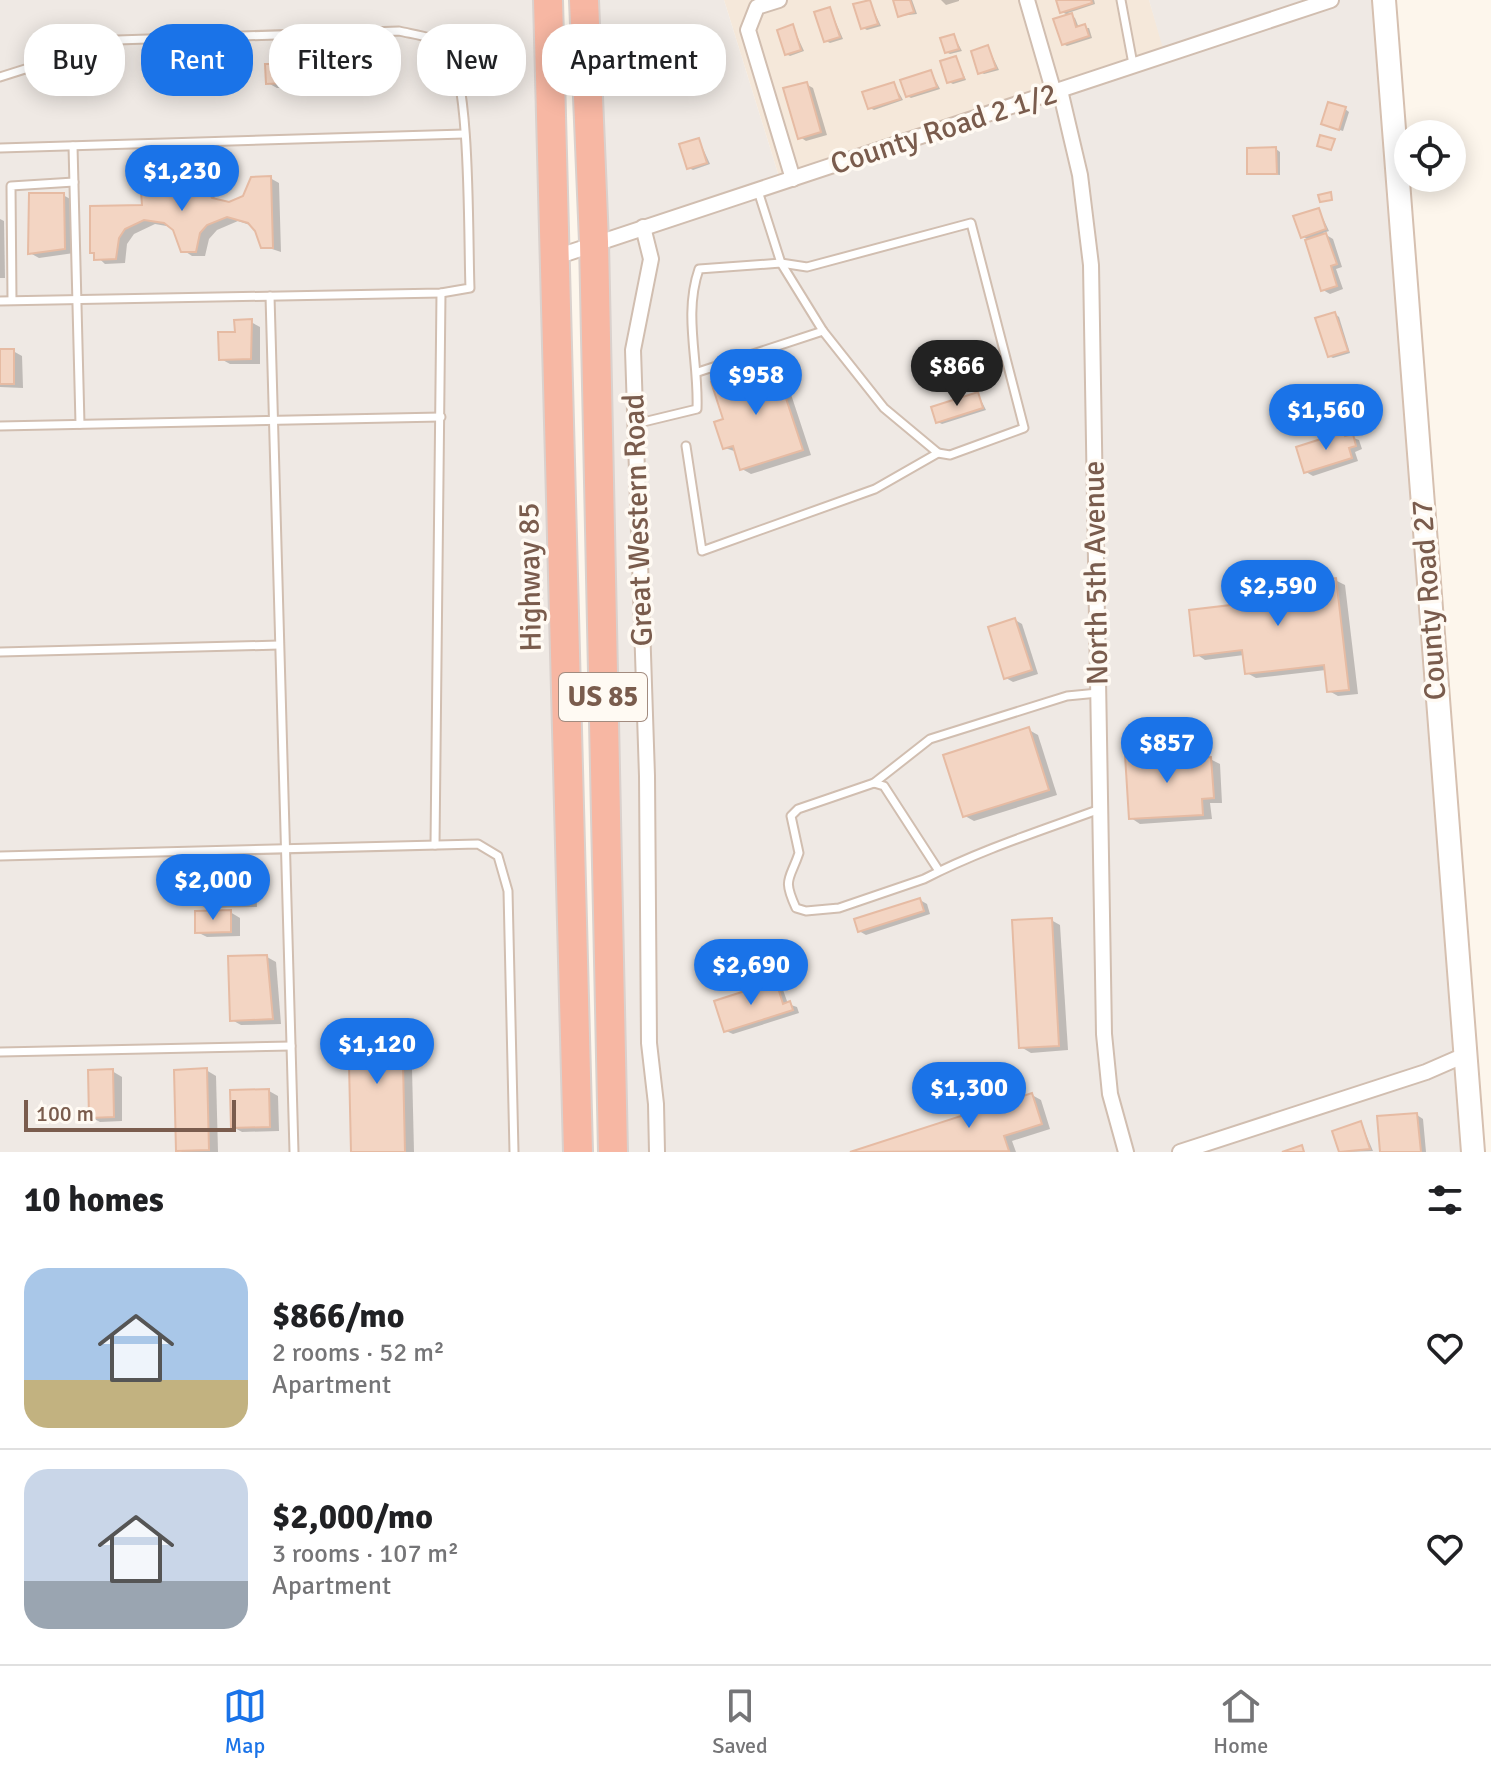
<!DOCTYPE html>
<html lang="en">
<head>
<meta charset="utf-8">
<style>
  :root { --surface:#fff; --page:#f2f2f2; --text:#202124; --muted:#757577; --line:#e0e0e0; --accent:#1a73e8 }
  body { margin:0; font-family:Signika,sans-serif; background:var(--page); color:var(--text); height:100vh; display:flex; flex-direction:column; font-size:30px; white-space:nowrap }
  * { box-sizing:border-box; margin:0 }
  p { font-size:26px; color:var(--muted) }
  .icon { flex:none; width:44px; height:44px; fill:none; stroke:currentColor; stroke-width:2; stroke-linecap:round; stroke-linejoin:round }
  .map { position:relative; height:1152px; overflow:hidden }
  .panel { display:flex; flex-direction:column; background:var(--surface); flex:1 }
  .panel>* { flex:none }
  .banner { position:absolute; left:24px; top:24px; width:800px; height:72px; display:flex; gap:16px }
  .tools { position:absolute; left:1394px; top:120px; display:grid; gap:16px }
  .tools a { display:grid; place-items:center; width:72px; height:72px; border-radius:50%; background:var(--surface); box-shadow:0 4px 20px #0003; font-size:40px }
  .scale { position:absolute; left:24px; bottom:20px; width:212px; box-sizing:border-box; padding-left:8px; border:4px solid #7a5c4d; border-top:0; font-size:22px; line-height:28px; white-space:nowrap; color:#7a5c4d; -webkit-text-stroke:6px #fffaf3; paint-order:stroke }
  .price { position:absolute; translate:-50% -68px; padding:0 18px; border-radius:28px; background:var(--accent); color:#fff; font-size:26px; line-height:52px; filter:drop-shadow(0 2px 4px #0008) }
  .price::after { content:''; position:absolute; left:50%; top:48px; width:24px; height:18px; margin-left:-12px; background:inherit; clip-path:polygon(0 0,100% 0,50% 100%) }
  .price.active { background:#222; color:#fff }
  ul { padding:0; list-style:none }
  li { display:flex; align-items:center; gap:24px; height:200px; padding:0 24px }
  li+li { border-top:2px solid var(--line) }
  li span { display:grid; place-items:center; flex:none; width:224px; height:160px; border-radius:24px; color:#555 }
  li>.icon { margin-inline-start:auto }
  span .icon { width:96px; height:96px; fill:#fffc; stroke-width:1 }
  li b { font-size:34px }
  h2 { display:flex; justify-content:space-between; align-items:center; height:96px; padding:0 24px; font-size:34px }
  .pill { padding:0 28px; border-radius:32px; background:var(--surface); box-shadow:0 4px 20px #0003; font-size:28px; line-height:72px }
  .pill.active { background:var(--accent); color:#fff }
  .tabs { display:flex; justify-content:space-around; align-items:center; height:112px; border-top:2px solid var(--line); background:var(--surface); font-size:22px; color:var(--muted) }
  .tabs a { display:grid; justify-items:center; gap:4px }
  .tabs .active { color:var(--accent) }
  .map>svg:first-child { display:block }
  .residential { fill:#f5e8da }
  .industrial { fill:#efe9e4 }
  .shadow { fill:#0003 }
  .building { fill:#f3d5c3; stroke:#e6bba3; stroke-width:2 }
  .lines { fill:none; stroke-linecap:round; stroke-linejoin:round }
  .lane-casing { stroke:#d1beb0; stroke-width:11 }
  .street-casing { stroke:#d1beb0; stroke-width:18 }
  .secondary-casing { stroke:#d6c0b0; stroke-width:26 }
  .highway-casing { stroke:#dad1cd; stroke-width:32 }
  .lane { stroke:#fff; stroke-width:7 }
  .street { stroke:#fff; stroke-width:14 }
  .secondary { stroke:#fff; stroke-width:22 }
  .highway { stroke:#f7b7a3; stroke-width:28 }
  .labels { text-anchor:middle; dominant-baseline:central; stroke-width:7; stroke-linejoin:round; paint-order:stroke }
  .shield { fill:#fffaf3; stroke:#a28b7f; stroke-width:2 }
  .shield-label { font-size:28px; font-weight:bold; fill:#7a5c4d }
  .street-label { font-size:30px; fill:#7a5c4d; stroke:#fffaf3 }
</style>
</head>
<body>
<div class="map">
<svg width="1491" height="1152" viewBox="0 0 1491 1152">
  <rect width="100%" height="100%" fill="#fdf6ec"/>
  <!-- residential -->
  <polygon class="residential" points="724,0 1149,0 1166,56 781,183"/>
  <!-- industrial -->
  <g class="industrial">
    <polygon points="0,0 548,0 578,1152 0,1152"/>
    <polygon points="584,0 724,0 781,183 1165,56 1149,0 1384,0 1473,1152 613,1152"/>
  </g>
  <!-- shadow -->
  <g class="shadow">
    <polygon points="895,0 912,0 917,14 900,16"/>
    <polygon points="941,0 959,0 959,1 946,5"/>
    <polygon points="1058,0 1094,0 1095,4 1068,13 1075,18 1079,28 1089,28 1092,38 1067,46 1063,44 1070,16 1062,12"/>
    <polygon points="869,1 881,26 867,30 863,28"/>
    <polygon points="830,9 843,39 830,43 826,41"/>
    <polygon points="793,27 804,51 790,56 786,54"/>
    <polygon points="954,36 962,51 950,54 946,52"/>
    <polygon points="988,47 999,70 984,74 980,72"/>
    <polygon points="339,49 348,54 349,95 316,96 306,87 277,88 268,83"/>
    <polygon points="956,58 966,80 953,84 949,82"/>
    <polygon points="931,72 940,89 911,98 907,96"/>
    <polygon points="806,84 813,88 827,135 806,141 800,137"/>
    <polygon points="894,84 903,100 874,110 870,108"/>
    <polygon points="1345,109 1349,112 1343,131 1327,126"/>
    <polygon points="699,140 710,164 693,170 689,168"/>
    <polygon points="1276,149 1280,152 1280,175 1249,173"/>
    <polygon points="270,178 279,183 281,252 263,246 253,226 238,221 217,230 209,239 205,256 192,256 183,250 172,227 155,224 134,234 127,244 125,263 105,264 92,252 144,207 202,180 211,186 215,199 221,203 245,198"/>
    <polygon points="63,195 72,200 74,253 39,258 30,253"/>
    <polygon points="1319,210 1329,231 1323,233 1333,239 1342,267 1336,269 1343,289 1330,294 1323,290 1307,239 1302,236"/>
    <polygon points="0,219 4,221 5,278 0,278"/>
    <polygon points="1335,314 1339,317 1350,353 1333,358 1329,356"/>
    <polygon points="251,322 260,327 260,364 230,364 221,359 237,334"/>
    <polygon points="0,351 13,351 22,356 23,388 0,387"/>
    <polygon points="774,364 783,370 811,455 751,474 742,469 737,452 725,448 725,421"/>
    <polygon points="978,394 986,410 942,424 938,422"/>
    <polygon points="1343,434 1359,440 1362,449 1355,452 1358,461 1313,476 1306,472"/>
    <polygon points="1307,576 1317,582 1335,580 1345,585 1358,694 1338,696 1329,691 1326,670 1256,678 1247,673 1244,655 1205,660 1196,654"/>
    <polygon points="1015,620 1022,624 1038,674 1013,682 1006,678"/>
    <polygon points="1029,730 1038,735 1057,795 974,821 965,816"/>
    <polygon points="1171,754 1181,759 1210,759 1220,764 1222,803 1210,803 1212,819 1140,824 1131,818"/>
    <polygon points="246,871 256,877 257,907 206,908 197,903"/>
    <polygon points="920,900 927,904 930,914 866,935 859,931"/>
    <polygon points="230,912 240,918 240,936 207,937 197,932"/>
    <polygon points="1051,920 1060,925 1068,1050 1031,1053 1021,1047"/>
    <polygon points="267,957 276,962 281,1024 241,1025 232,1020"/>
    <polygon points="776,983 782,987 788,1004 797,1007 799,1013 733,1034 726,1031"/>
    <polygon points="402,1021 411,1026 414,1152 353,1152"/>
    <polygon points="206,1070 216,1076 218,1152 182,1152 178,1150"/>
    <polygon points="112,1071 122,1077 122,1121 100,1122 91,1117"/>
    <polygon points="269,1091 278,1096 279,1131 242,1132 233,1127"/>
    <polygon points="1032,1095 1041,1100 1050,1129 1012,1141 1016,1152 856,1152"/>
    <polygon points="1417,1115 1423,1119 1426,1152 1382,1152"/>
    <polygon points="1361,1123 1373,1151 1342,1152 1335,1132"/>
  </g>
  <!-- building -->
  <g class="building">
    <polygon points="870,0 878,24 861,29 853,4"/>
    <polygon points="893,0 910,0 914,12 898,17"/>
    <polygon points="1056,0 1091,0 1092,3 1060,13"/>
    <polygon points="830,7 840,37 824,42 814,12"/>
    <polygon points="1072,13 1076,27 1085,24 1089,36 1062,45 1053,19"/>
    <polygon points="793,24 801,50 785,55 777,30"/>
    <polygon points="954,34 959,49 945,53 940,38"/>
    <polygon points="988,45 996,68 978,74 971,51"/>
    <polygon points="339,47 341,91 304,92 304,82 266,84 265,64 273,64 273,49"/>
    <polygon points="956,56 964,78 947,83 940,61"/>
    <polygon points="931,70 937,87 906,97 900,80"/>
    <polygon points="807,82 821,132 798,139 783,88"/>
    <polygon points="894,82 900,99 868,109 862,92"/>
    <polygon points="1328,102 1346,107 1339,130 1321,124"/>
    <polygon points="1320,135 1335,139 1331,150 1317,146"/>
    <polygon points="699,138 707,163 687,169 679,144"/>
    <polygon points="1276,147 1277,174 1247,174 1247,148"/>
    <polygon points="271,176 273,248 261,248 255,231 248,223 227,217 207,225 200,233 196,252 181,252 173,230 164,223 144,220 125,229 119,238 116,259 94,260 94,253 90,253 90,206 142,205 140,179 202,178 212,198 229,202 243,196 251,177"/>
    <polygon points="1331,192 1332,200 1320,202 1318,195"/>
    <polygon points="29,193 64,193 65,249 28,254"/>
    <polygon points="1319,208 1326,229 1301,238 1293,216"/>
    <polygon points="1326,233 1337,264 1331,266 1337,286 1321,291 1305,240"/>
    <polygon points="1335,312 1348,351 1328,357 1315,318"/>
    <polygon points="252,319 251,359 219,360 218,332 235,332 234,320"/>
    <rect x="0" y="349" width="14" height="35"/>
    <polygon points="774,362 803,450 740,470 733,446 723,449 714,422 723,419 711,382"/>
    <polygon points="978,392 983,408 936,423 931,407"/>
    <polygon points="1343,432 1345,436 1353,434 1356,446 1349,448 1352,458 1304,473 1296,447"/>
    <polygon points="1307,574 1308,581 1336,578 1349,690 1327,692 1324,665 1245,674 1242,650 1194,656 1189,610 1239,604 1237,583"/>
    <polygon points="1015,618 1032,670 1004,679 988,627"/>
    <polygon points="1029,727 1049,790 963,817 943,755"/>
    <polygon points="1172,752 1172,759 1211,757 1214,798 1202,799 1203,815 1129,819 1125,755"/>
    <polygon points="247,869 248,903 195,904 194,871"/>
    <polygon points="920,898 924,911 858,932 854,919"/>
    <polygon points="231,910 231,932 195,933 195,911"/>
    <polygon points="1052,918 1059,1046 1019,1048 1012,920"/>
    <polygon points="267,955 273,1019 230,1021 228,956"/>
    <polygon points="776,981 783,1004 790,1001 793,1010 724,1032 714,1001"/>
    <polygon points="402,1019 405,1152 351,1152 348,1020"/>
    <polygon points="207,1068 209,1150 176,1151 174,1070"/>
    <polygon points="113,1069 114,1117 89,1118 88,1070"/>
    <polygon points="269,1089 270,1127 231,1128 230,1090"/>
    <polygon points="1032,1093 1042,1124 1004,1136 1009,1151 850,1152"/>
    <polygon points="1417,1113 1421,1152 1380,1152 1377,1116"/>
    <polygon points="1361,1121 1370,1149 1339,1152 1332,1131"/>
    <polygon points="1302,1145 1304,1152 1282,1152"/>
  </g>
  <g class="lines">
    <!-- lane casing -->
    <g class="lane-casing">
      <g id="lane">
        <polyline points="1121,0 1133,64"/>
        <path d="M0 77 117 40 399 31C415 35 439 36 449 51 471 82 468 242 470 288L441 293 0 301"/>
        <polyline points="73,146 80,424"/>
        <polyline points="0,148 464,134"/>
        <polyline points="270,296 294,1152"/>
        <polyline points="12,300 11,186 74,182"/>
        <polyline points="698,372 823,331"/>
        <path d="M635 424 697 409C699 361 683 315 699 269L781 263 807 267 971 223 1024 428 950 455 938 453"/>
        <polyline points="0,426 441,417"/>
        <polyline points="686,446 702,551 875,489 938,453 884,408 823,331 781,263 758,191"/>
        <polyline points="0,652 279,645"/>
        <polyline points="874,783 930,739 1067,696 1098,693"/>
        <polyline points="435,845 441,293"/>
        <polyline points="0,856 478,844 498,856 508,891 514,1152"/>
        <path d="M939 871 884 786 874 783 798 809 791 816 799 853C790 880 782 878 796 908L806 911 839 908 924 879C980 850 1040 831 1100 809"/>
        <polyline points="0,1052 291,1046"/>
      </g>
    </g>
    <!-- street casing -->
    <g class="street-casing">
      <g id="street">
        <polyline points="779,0 757,7 748,30 793,179"/>
        <polyline points="1027,0 1054,93"/>
        <polyline points="1060,90 1080,175 1091,265 1104,1034 1110,1094 1126,1152"/>
        <polyline points="643,227 651,259 633,350 647,776 649,1043 656,1104 657,1152"/>
        <polyline points="556,257 1331,0"/>
        <polyline points="1180,1152 1426,1072 1465,1055"/>
      </g>
    </g>
    <!-- secondary casing -->
    <g class="secondary-casing">
      <polyline id="secondary" points="1384,0 1473,1152"/>
    </g>
    <!-- highway casing -->
    <g class="highway-casing">
      <g id="highway">
        <polyline points="548,0 578,1152"/>
        <polyline points="584,0 594,242 613,1152"/>
      </g>
    </g>
    <!-- lane -->
    <use href="#lane" class="lane"/>
    <!-- street -->
    <use href="#street" class="street"/>
    <!-- secondary -->
    <use href="#secondary" class="secondary"/>
    <!-- highway -->
    <use href="#highway" class="highway"/>
  </g>
  <g class="labels">
    <!-- shield labels -->
    <rect class="shield" x="559" y="673" width="88" height="48" rx="6"/>
    <g class="shield-label">
      <text x="603" y="697">US 85</text>
    </g>
    <!-- street labels -->
    <g class="street-label">
      <text transform="translate(944 129) rotate(-18)">County Road 2 1/2</text>
      <text transform="translate(638 520) rotate(-92)">Great Western Road</text>
      <text transform="translate(1096 573) rotate(-91)">North 5th Avenue</text>
      <text transform="translate(530 577) rotate(-91)">Highway 85</text>
      <text transform="translate(1429 600) rotate(-94)">County Road 27</text>
    </g>
  </g>
</svg>
<div class="tools">
<a><svg class="icon" aria-label="locate" viewBox="0 0 24 24"><circle cx="12" cy="12" r="6"/><path d="M12 2v4M12 18v4M2 12h4M18 12h4"/></svg></a>
</div>
<div class="scale">100 m</div>
<b class="price" style="left:182px;top:213px">$1,230</b>
<b class="price active" style="left:957px;top:408px">$866</b>
<b class="price" style="left:756px;top:417px">$958</b>
<b class="price" style="left:1326px;top:452px">$1,560</b>
<b class="price" style="left:1278px;top:628px">$2,590</b>
<b class="price" style="left:1167px;top:785px">$857</b>
<b class="price" style="left:213px;top:922px">$2,000</b>
<b class="price" style="left:751px;top:1007px">$2,690</b>
<b class="price" style="left:377px;top:1086px">$1,120</b>
<b class="price" style="left:969px;top:1130px">$1,300</b>
<div class="banner">
<a class="pill">Buy</a>
<a class="pill active">Rent</a>
<a class="pill">Filters</a>
<a class="pill">New</a>
<a class="pill">Apartment</a>
</div>
</div>
<section class="panel">
<h2>10 homes<svg class="icon" aria-label="filters" viewBox="0 0 24 24"><path d="M4 7h16M4 17h16"/><circle cx="9" cy="7" r="2"/><circle cx="15" cy="17" r="2"/></svg></h2>
<ul>
<li><span style="background:linear-gradient(#a9c7e8 70%,#c2b280 0)"><svg class="icon" aria-label="home" viewBox="0 0 24 24"><path d="M3 11l9-7 9 7M6 9v11h12V9"/></svg></span><div><b>$866/mo</b><p>2 rooms · 52 m²</p><p>Apartment</p></div><svg class="icon" aria-label="heart" viewBox="0 0 24 24"><path d="M12 20l-8-8c-3-5 5-10 8-4 3-6 11-1 8 4z"/></svg></li>
<li><span style="background:linear-gradient(#c9d6e8 70%,#9aa5b1 0)"><svg class="icon" aria-label="home" viewBox="0 0 24 24"><path d="M3 11l9-7 9 7M6 9v11h12V9"/></svg></span><div><b>$2,000/mo</b><p>3 rooms · 107 m²</p><p>Apartment</p></div><svg class="icon" aria-label="heart" viewBox="0 0 24 24"><path d="M12 20l-8-8c-3-5 5-10 8-4 3-6 11-1 8 4z"/></svg></li>
</ul>
</section>
<nav class="tabs">
<a class="active"><svg class="icon" aria-label="map" viewBox="0 0 24 24"><path d="M3 6l6-2 6 2 6-2v14l-6 2-6-2-6 2zM9 4v14M15 6v14"/></svg>Map</a>
<a><svg class="icon" aria-label="saved" viewBox="0 0 24 24"><path d="M7 4h10v16l-5-4-5 4z"/></svg>Saved</a>
<a><svg class="icon" aria-label="home" viewBox="0 0 24 24"><path d="M3 11l9-7 9 7M6 9v11h12V9"/></svg>Home</a>
</nav>
</body>
</html>
